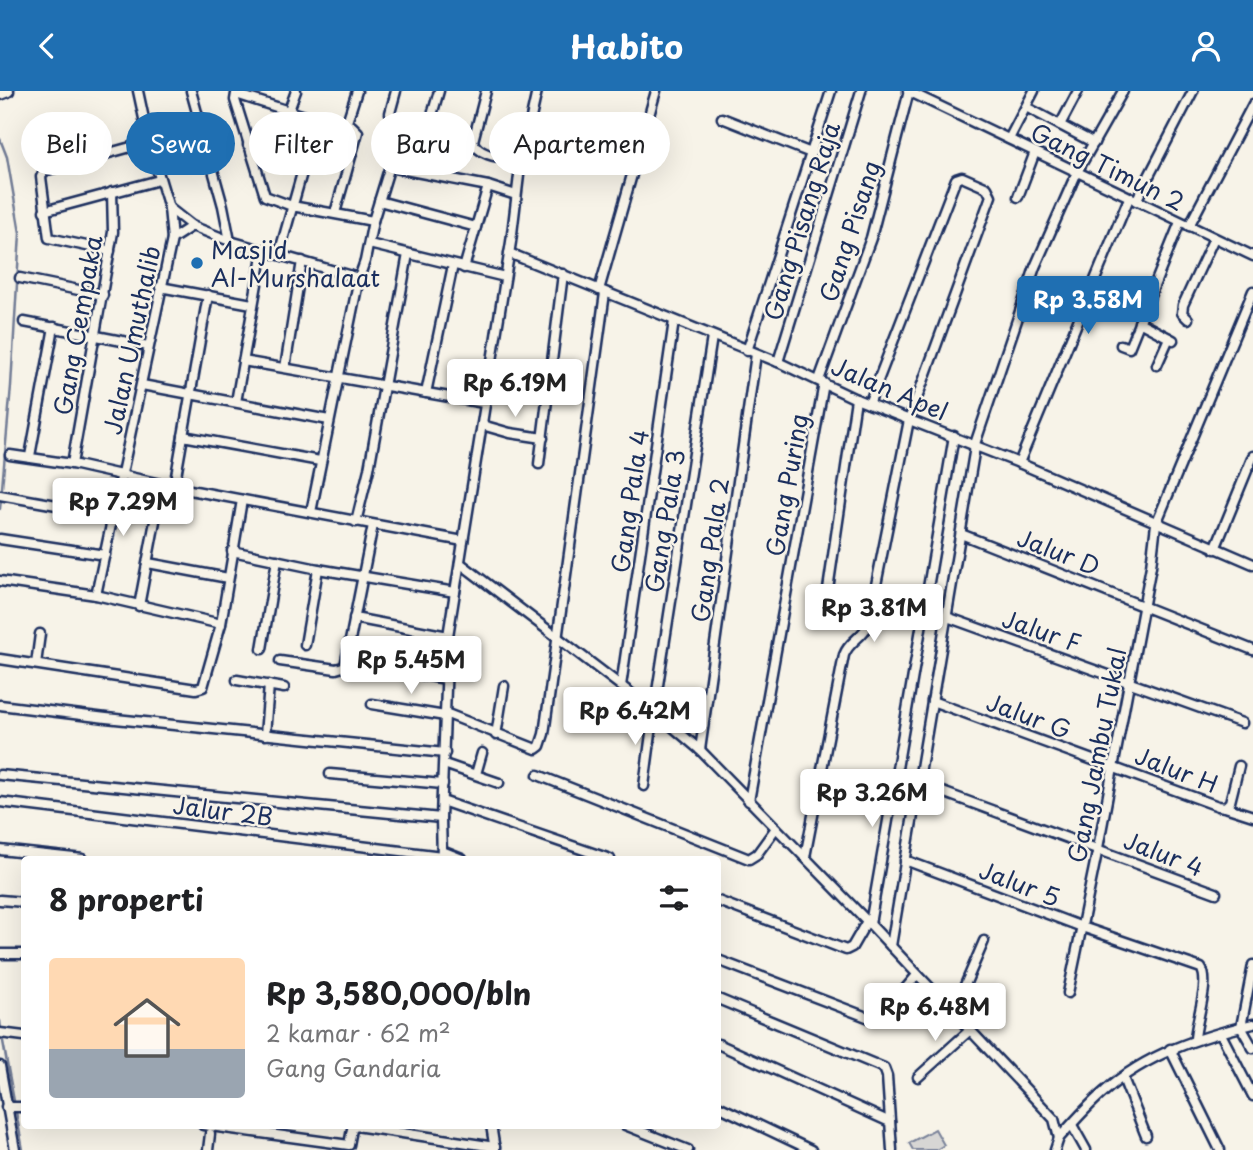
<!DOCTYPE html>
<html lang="id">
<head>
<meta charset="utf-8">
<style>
  :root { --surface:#fff; --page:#f6f6f6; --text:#202124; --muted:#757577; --line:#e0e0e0; --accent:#1f6fb2 }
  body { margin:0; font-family:"Playpen Sans",sans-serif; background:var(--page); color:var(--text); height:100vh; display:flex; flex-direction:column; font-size:26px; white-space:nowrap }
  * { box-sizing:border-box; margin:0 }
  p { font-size:23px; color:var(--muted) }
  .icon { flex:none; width:38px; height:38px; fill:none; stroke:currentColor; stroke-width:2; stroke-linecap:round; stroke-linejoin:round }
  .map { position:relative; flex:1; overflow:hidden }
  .details { position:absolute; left:21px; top:765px; width:700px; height:273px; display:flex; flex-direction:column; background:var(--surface); border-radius:7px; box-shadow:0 7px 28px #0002 }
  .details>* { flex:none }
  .banner { position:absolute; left:21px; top:21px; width:700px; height:63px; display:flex; gap:14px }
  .price { position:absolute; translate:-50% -60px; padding:0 16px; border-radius:7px; background:#fff; color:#222; font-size:23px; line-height:46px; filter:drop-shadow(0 2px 4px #0008) }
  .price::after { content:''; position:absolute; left:50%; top:42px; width:21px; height:16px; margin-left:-10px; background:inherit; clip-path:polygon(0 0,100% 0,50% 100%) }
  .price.active { background:var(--accent); color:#fff }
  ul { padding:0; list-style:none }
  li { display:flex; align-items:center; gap:21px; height:175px; padding:0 28px }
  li+li { border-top:2px solid var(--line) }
  li span { display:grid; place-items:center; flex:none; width:196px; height:140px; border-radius:7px; color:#555 }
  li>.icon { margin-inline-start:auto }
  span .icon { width:84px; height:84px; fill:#fffc; stroke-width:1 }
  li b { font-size:30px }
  h2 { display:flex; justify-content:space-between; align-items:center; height:84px; padding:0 28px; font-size:30px }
  .pill { padding:0 24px; border-radius:32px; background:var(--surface); box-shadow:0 7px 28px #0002; font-size:24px; line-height:63px }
  .pill.active { background:var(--accent); color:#fff }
  header { display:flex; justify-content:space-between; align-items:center; height:91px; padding:0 28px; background:var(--accent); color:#fff; font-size:32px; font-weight:700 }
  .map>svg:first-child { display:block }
  .green { fill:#d7d6d4; stroke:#798299; stroke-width:2 }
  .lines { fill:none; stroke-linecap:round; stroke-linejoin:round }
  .stream { stroke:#727c95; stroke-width:2.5 }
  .minor-casing { stroke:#1b2f5e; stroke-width:13 }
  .tertiary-casing { stroke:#1b2f5e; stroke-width:15 }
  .minor { stroke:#f7f3e8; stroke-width:8 }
  .tertiary { stroke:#f7f3e8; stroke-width:10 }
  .poi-dot { fill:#1f6fb2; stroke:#f7f3e8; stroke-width:2.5 }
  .labels { text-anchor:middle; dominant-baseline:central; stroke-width:5; stroke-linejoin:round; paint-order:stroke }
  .street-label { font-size:24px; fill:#1b2f5e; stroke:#f7f3e8 }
  .poi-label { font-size:24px; fill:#1b2f5e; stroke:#f7f3e8; text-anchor:start }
</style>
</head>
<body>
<header><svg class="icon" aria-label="back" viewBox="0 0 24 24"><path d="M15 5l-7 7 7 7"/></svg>Habito<svg class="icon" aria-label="person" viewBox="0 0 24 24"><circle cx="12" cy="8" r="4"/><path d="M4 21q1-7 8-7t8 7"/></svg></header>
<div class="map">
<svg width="1253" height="1059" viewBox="0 0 1253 1059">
  <rect width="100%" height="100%" fill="#f7f3e8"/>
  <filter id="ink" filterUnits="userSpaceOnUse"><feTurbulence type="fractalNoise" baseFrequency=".0143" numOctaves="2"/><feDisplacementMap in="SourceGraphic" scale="14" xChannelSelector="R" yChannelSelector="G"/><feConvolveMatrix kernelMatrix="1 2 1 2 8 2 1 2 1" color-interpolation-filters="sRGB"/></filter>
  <g filter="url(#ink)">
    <!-- green -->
    <polygon class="green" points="935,1038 944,1054 936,1059 913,1059 909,1052"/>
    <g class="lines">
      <!-- stream -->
      <g class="stream">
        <polyline points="0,48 7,66 20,142 11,295 2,397"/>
        <polyline points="0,418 1,408"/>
        <polyline points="0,930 1,939"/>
        <polyline points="2,945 23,1059"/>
      </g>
      <!-- minor casing -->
      <g class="minor-casing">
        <g id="minor">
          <polyline points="191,0 223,115 230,150"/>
          <path d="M486 0 473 50C477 66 507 67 522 70"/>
          <polyline points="908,0 1253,165"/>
          <polyline points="1026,16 1094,52"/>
          <polyline points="289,19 296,0"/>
          <polyline points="390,22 396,0"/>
          <polyline points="722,27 811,62"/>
          <polyline points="317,29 352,35 358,41 335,122"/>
          <polyline points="430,31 439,0"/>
          <polyline points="346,34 357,0"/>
          <polyline points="1060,34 1078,0"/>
          <polyline points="1009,48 1034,0"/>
          <polyline points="248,54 307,66"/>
          <polyline points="390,76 488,95 516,104"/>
          <polyline points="1018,106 1035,61"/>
          <polyline points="379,110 476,136"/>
          <polyline points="1136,110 1193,0"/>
          <polyline points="169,117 192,135 230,150 359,187"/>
          <polyline points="44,120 159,89"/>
          <polyline points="1189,135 1253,13"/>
          <polyline points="172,148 192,135"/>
          <polyline points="369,153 505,186"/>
          <polyline points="110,160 49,147 41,86 44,80 149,51"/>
          <polyline points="509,162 778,271 856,308 1019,372 1253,473"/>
          <polyline points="279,163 317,29 236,3 235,9 265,105 292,115 373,130"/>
          <polyline points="464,177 488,95"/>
          <polyline points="20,187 103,204"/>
          <polyline points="160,196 252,213"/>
          <polyline points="599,199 656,0"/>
          <polyline points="1188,228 1182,222 1183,214 1214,147"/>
          <polyline points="24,231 148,255"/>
          <polyline points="1139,231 1173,249"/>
          <polyline points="1121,254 1129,257 1180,131"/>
          <polyline points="747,260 831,0"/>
          <polyline points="243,270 484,312"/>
          <polyline points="778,271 861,0"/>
          <polyline points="1157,274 1169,247"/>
          <polyline points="285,277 302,170"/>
          <polyline points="819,289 871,147 909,0"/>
          <polyline points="142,294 329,329"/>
          <polyline points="426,302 453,174"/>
          <polyline points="236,311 263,159"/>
          <polyline points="482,334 510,342 543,347"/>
          <polyline points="183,345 320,370"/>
          <polyline points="974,356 1035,176 1077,81 1123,0"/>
          <polyline points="10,364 72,373 174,396 463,450"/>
          <polyline points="30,365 54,236"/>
          <polyline points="1019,372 1129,107"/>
          <polyline points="72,373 113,141 112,101"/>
          <polyline points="539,373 563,183"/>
          <polyline points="174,396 208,204"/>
          <polyline points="0,404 113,424"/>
          <polyline points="311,421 359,187 365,170 373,130 397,52"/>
          <polyline points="356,431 369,378 408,163"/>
          <polyline points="961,443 1253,559"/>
          <polyline points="0,448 105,464"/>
          <polyline points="1215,458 1253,365"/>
          <polyline points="232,460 318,478 455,501"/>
          <polyline points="148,472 228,487"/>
          <polyline points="460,472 654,620 700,659 870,833 1054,1028 1059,1047 1055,1059"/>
          <polyline points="0,490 96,504 221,533"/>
          <polyline points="96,504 172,148 169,117 149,51 138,0"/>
          <polyline points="826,512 856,308"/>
          <polyline points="139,515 162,393"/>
          <polyline points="947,526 1242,632"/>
          <polyline points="354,527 448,545"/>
          <polyline points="305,554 318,478"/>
          <polyline points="262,558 277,469"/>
          <polyline points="0,568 196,598 203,596 221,533 242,409"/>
          <polyline points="280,570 336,578 356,572 446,588"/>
          <polyline points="36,573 40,543"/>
          <polyline points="345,575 373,434"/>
          <polyline points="237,589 284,597"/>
          <polyline points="621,595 674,230"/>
          <polyline points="932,610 1218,715 1225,716 1230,711 1239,675"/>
          <polyline points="372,613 445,625"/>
          <polyline points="0,614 106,627 445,662"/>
          <polyline points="445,622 536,658 540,655 544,643 605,202"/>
          <polyline points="265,644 269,594"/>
          <polyline points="496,644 504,595"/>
          <polyline points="700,659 756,263"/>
          <polyline points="444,673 499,692"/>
          <polyline points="330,683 443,693"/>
          <polyline points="476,683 482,662"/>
          <polyline points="0,684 441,727"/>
          <polyline points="538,684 749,768 757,763 776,737"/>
          <polyline points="918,692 1216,802"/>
          <polyline points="644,695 654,620 712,246"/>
          <polyline points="894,695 954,345"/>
          <polyline points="442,710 610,768"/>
          <polyline points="749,710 824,292"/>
          <polyline points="0,711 442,765"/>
          <polyline points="1225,716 1253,725"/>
          <polyline points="0,759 83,768"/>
          <polyline points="442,760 462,768"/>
          <path d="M805 766 844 564C849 550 862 547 868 534L909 329 991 105 987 97 962 86 956 88 869 313"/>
          <polyline points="442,768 441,727 448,545 511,151 520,76 537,0"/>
          <path d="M905 769 1082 836 1201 877C1211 891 1195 931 1195 949"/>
          <polyline points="0,809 24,811"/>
          <polyline points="718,810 846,859 852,856 867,830"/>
          <polyline points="870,833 894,695 917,700"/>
          <polyline points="891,855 975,356"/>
          <polyline points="0,863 24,863"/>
          <polyline points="718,869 872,928 882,925 917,884"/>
          <polyline points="1253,874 1241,936 1253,957"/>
          <polyline points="1068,902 1098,757 1151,475 1156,433 1253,200"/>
          <polyline points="718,908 884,977 887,985 892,1059"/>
          <polyline points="953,922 984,850"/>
          <polyline points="0,942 24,945"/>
          <polyline points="1221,943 1253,1005"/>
          <polyline points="718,953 890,1031"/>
          <polyline points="1170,958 1220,1059"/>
          <polyline points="0,975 15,1059"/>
          <polyline points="918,986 970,939"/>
          <polyline points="1123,987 1146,1045"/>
          <polyline points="718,1015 811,1059"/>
          <polyline points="6,1016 24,1016"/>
          <polyline points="203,1034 349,1054 352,1038 356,1035 495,1056"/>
          <polyline points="491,1034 495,1059"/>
          <polyline points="625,1034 688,1059"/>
          <polyline points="1072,1034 1086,1059"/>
          <path d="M1059 1047C1074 1031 1088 1014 1105 1000 1146 963 1200 946 1253 933"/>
          <polyline points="208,1059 210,1043"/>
        </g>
      </g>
      <!-- tertiary casing -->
      <g class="tertiary-casing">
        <polyline id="tertiary" points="0,3 8,0"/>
      </g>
      <!-- minor -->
      <use href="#minor" class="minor"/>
      <!-- tertiary -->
      <use href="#tertiary" class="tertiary"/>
    </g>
  </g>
  <!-- markers -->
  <circle class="poi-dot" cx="197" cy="172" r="7"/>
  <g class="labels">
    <!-- street labels -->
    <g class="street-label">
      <text transform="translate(1108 75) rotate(26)">Gang Timun 2</text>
      <text transform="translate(801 130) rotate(-73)">Gang Pisang Raja</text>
      <text transform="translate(849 140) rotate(-72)">Gang Pisang</text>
      <text transform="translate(77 234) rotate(-80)">Gang Cempaka</text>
      <text transform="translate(131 249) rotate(-78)">Jalan Umuthalib</text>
      <text transform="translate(890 297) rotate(23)">Jalan Apel</text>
      <text transform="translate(786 394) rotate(-80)">Gang Puring</text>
      <text transform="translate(629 410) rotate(-82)">Gang Pala 4</text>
      <text transform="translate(664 430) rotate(-81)">Gang Pala 3</text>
      <text transform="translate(709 459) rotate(-82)">Gang Pala 2</text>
      <text transform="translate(1059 460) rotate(21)">Jalur D</text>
      <text transform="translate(1042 539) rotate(19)">Jalur F</text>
      <text transform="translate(1029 624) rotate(20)">Jalur G</text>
      <text transform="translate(1096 664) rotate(-79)">Gang Jambu Tukal</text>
      <text transform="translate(1177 678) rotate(21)">Jalur H</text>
      <text transform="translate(223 719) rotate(7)">Jalur 2B</text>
      <text transform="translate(1164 762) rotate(21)">Jalur 4</text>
      <text transform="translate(1020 792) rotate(21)">Jalur 5</text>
    </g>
    <!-- poi labels -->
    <g class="poi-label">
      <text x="211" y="158">Masjid<tspan x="211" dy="28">Al-Murshalaat</tspan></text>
    </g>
  </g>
</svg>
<b class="price active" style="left:1088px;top:245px">Rp 3.58M</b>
<b class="price" style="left:515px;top:328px">Rp 6.19M</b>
<b class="price" style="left:123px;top:447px">Rp 7.29M</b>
<b class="price" style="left:874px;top:553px">Rp 3.81M</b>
<b class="price" style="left:411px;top:605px">Rp 5.45M</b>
<b class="price" style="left:635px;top:656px">Rp 6.42M</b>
<b class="price" style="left:872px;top:738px">Rp 3.26M</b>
<b class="price" style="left:935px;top:952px">Rp 6.48M</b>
<div class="banner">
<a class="pill">Beli</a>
<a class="pill active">Sewa</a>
<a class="pill">Filter</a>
<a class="pill">Baru</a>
<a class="pill">Apartemen</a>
</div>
<section class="details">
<h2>8 properti<svg class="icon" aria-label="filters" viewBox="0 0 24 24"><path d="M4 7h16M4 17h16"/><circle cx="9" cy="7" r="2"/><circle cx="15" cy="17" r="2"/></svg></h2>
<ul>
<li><span style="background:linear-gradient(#ffd9b3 65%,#9aa5b1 0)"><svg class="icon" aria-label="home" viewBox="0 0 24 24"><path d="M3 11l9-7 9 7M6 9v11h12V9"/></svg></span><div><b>Rp 3,580,000/bln</b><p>2 kamar · 62 m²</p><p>Gang Gandaria</p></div></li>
</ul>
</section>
</div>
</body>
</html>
